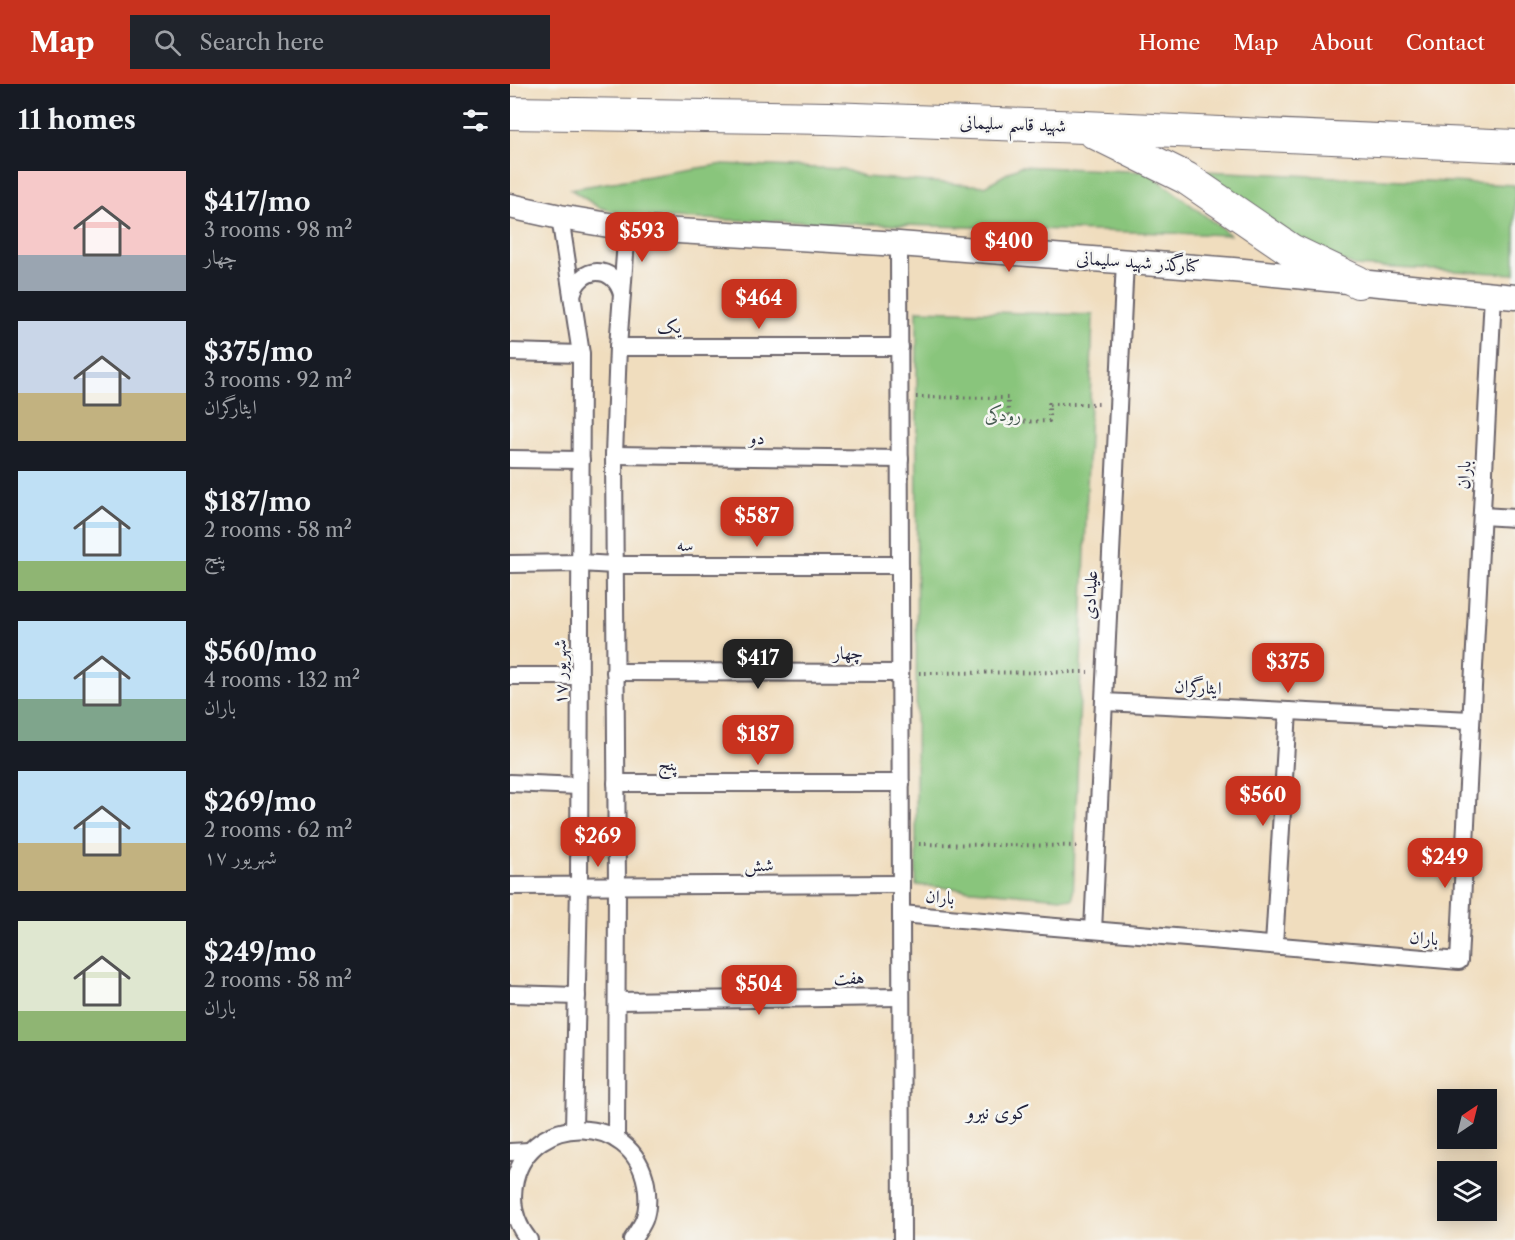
<!DOCTYPE html>
<html lang="en">
<head>
<meta charset="utf-8">
<style>
  :root { --surface:#171b24; --page:#20242c; --text:#f1f3f6; --muted:#9ea1a6; --accent:#c8321e }
  body { margin:0; font-family:"Libre Caslon Text",Amiri,serif; background:var(--page); color:var(--text); height:100vh; display:flex; flex-direction:column; font-size:22px; white-space:nowrap }
  * { box-sizing:border-box; margin:0 }
  p { font-size:20px; color:var(--muted) }
  .icon { flex:none; width:33px; height:33px; fill:none; stroke:currentColor; stroke-width:2; stroke-linecap:round; stroke-linejoin:round }
  .map { position:relative; flex:1; overflow:hidden }
  .sheet { display:flex; flex-direction:column; background:var(--surface); width:510px }
  .sheet>* { flex:none }
  .needle { width:39px; rotate:35deg }
  .controls { position:absolute; left:927px; top:1005px; display:grid; gap:12px }
  .controls a { display:grid; place-items:center; width:60px; height:60px; border-radius:0px; background:var(--surface); box-shadow:0 3px 15px #0003; font-size:30px }
  .price { position:absolute; translate:-50% -51px; padding:0 14px; border-radius:12px; background:var(--accent); color:#fff; font-size:20px; line-height:39px; filter:drop-shadow(0 2px 3px #0008) }
  .price::after { content:''; position:absolute; left:50%; top:36px; width:18px; height:14px; margin-left:-9px; background:inherit; clip-path:polygon(0 0,100% 0,50% 100%) }
  .price.selected { background:#222; color:#fff }
  ul { padding:0; list-style:none }
  li { display:flex; align-items:center; gap:18px; height:150px; padding:0 18px }
  li span { display:grid; place-items:center; flex:none; width:168px; height:120px; border-radius:0px; color:#555 }
  li>.icon { margin-inline-start:auto }
  span .icon { width:72px; height:72px; fill:#fffc; stroke-width:1 }
  li b { font-size:26px }
  h2 { display:flex; justify-content:space-between; align-items:center; height:72px; padding:0 18px; font-size:26px }
  header { display:flex; align-items:center; gap:36px; box-sizing:border-box; height:84px; padding:0 30px; background:var(--accent); color:#fff }
  header strong { font-size:28px }
  nav { display:flex; gap:33px; margin-inline-start:auto; font-size:21px }
  .search { width:420px; height:54px; background:var(--page); display:flex; align-items:center; gap:15px; box-sizing:border-box; padding:0 21px; border-radius:0px; color:var(--muted); font-size:22px }
  main { display:flex; flex:1; min-height:0 }
  .map>svg:first-child { display:block }
  .green { fill:#89c57b; stroke:#56745b; stroke-width:1.5 }
  .lines { fill:none; stroke-linecap:round; stroke-linejoin:round }
  .street-casing { stroke:#6a6369; stroke-width:20 }
  .secondary-casing { stroke:#6a6369; stroke-width:27 }
  .highway-casing { stroke:#6a6369; stroke-width:34 }
  .path { stroke:#6a6369; stroke-width:4; stroke-dasharray:1.5 4.5; stroke-linecap:butt }
  .street { stroke:#fff; stroke-width:16 }
  .secondary { stroke:#fff; stroke-width:24 }
  .highway { stroke:#fff; stroke-width:32 }
  .labels { text-anchor:middle; dominant-baseline:central; stroke-width:5; stroke-linejoin:round; paint-order:stroke }
  .street-label { font-size:18px; fill:#22223b; stroke:#f6f6f2 }
  .park-label { font-size:18px; fill:#465b51; stroke:#f6f6f2 }
  .neighbourhood-label { font-size:20px; fill:#22223b; stroke:#f6f6f2 }
</style>
</head>
<body>
<header>
<strong>Map</strong>
<div class="search"><svg class="icon" aria-label="search" viewBox="0 0 24 24"><circle cx="10" cy="10" r="6"/><path d="M15 15l6 6"/></svg>Search here</div>
<nav><a>Home</a><a>Map</a><a>About</a><a>Contact</a></nav>
</header>
<main>
<section class="sheet">
<h2>11 homes<svg class="icon" aria-label="filters" viewBox="0 0 24 24"><path d="M4 7h16M4 17h16"/><circle cx="9" cy="7" r="2"/><circle cx="15" cy="17" r="2"/></svg></h2>
<ul>
<li><span style="background:linear-gradient(#f6c9c9 70%,#9aa5b1 0)"><svg class="icon" aria-label="home" viewBox="0 0 24 24"><path d="M3 11l9-7 9 7M6 9v11h12V9"/></svg></span><div><b>$417/mo</b><p>3 rooms · 98 m²</p><p>چهار</p></div></li>
<li><span style="background:linear-gradient(#c9d6e8 60%,#c2b280 0)"><svg class="icon" aria-label="home" viewBox="0 0 24 24"><path d="M3 11l9-7 9 7M6 9v11h12V9"/></svg></span><div><b>$375/mo</b><p>3 rooms · 92 m²</p><p>ایثارگران</p></div></li>
<li><span style="background:linear-gradient(#bfe0f5 75%,#8fb573 0)"><svg class="icon" aria-label="home" viewBox="0 0 24 24"><path d="M3 11l9-7 9 7M6 9v11h12V9"/></svg></span><div><b>$187/mo</b><p>2 rooms · 58 m²</p><p>پنج</p></div></li>
<li><span style="background:linear-gradient(#bfe0f5 65%,#7fa58c 0)"><svg class="icon" aria-label="home" viewBox="0 0 24 24"><path d="M3 11l9-7 9 7M6 9v11h12V9"/></svg></span><div><b>$560/mo</b><p>4 rooms · 132 m²</p><p>باران</p></div></li>
<li><span style="background:linear-gradient(#bfe0f5 60%,#c2b280 0)"><svg class="icon" aria-label="home" viewBox="0 0 24 24"><path d="M3 11l9-7 9 7M6 9v11h12V9"/></svg></span><div><b>$269/mo</b><p>2 rooms · 62 m²</p><p>۱۷ شهریور</p></div></li>
<li><span style="background:linear-gradient(#dfe7d0 75%,#8fb573 0)"><svg class="icon" aria-label="home" viewBox="0 0 24 24"><path d="M3 11l9-7 9 7M6 9v11h12V9"/></svg></span><div><b>$249/mo</b><p>2 rooms · 58 m²</p><p>باران</p></div></li>
</ul>
</section>
<div class="map">
<svg width="1005" height="1156" viewBox="0 0 1005 1156">
  <rect width="100%" height="100%" fill="#f6f6f2"/>
  <filter id="ink" filterUnits="userSpaceOnUse"><feTurbulence type="fractalNoise" baseFrequency=".0167" numOctaves="2"/><feDisplacementMap in="SourceGraphic" scale="12" xChannelSelector="R" yChannelSelector="G"/><feConvolveMatrix kernelMatrix="1 2 1 2 8 2 1 2 1" color-interpolation-filters="sRGB"/></filter>
  <filter id="wash" filterUnits="userSpaceOnUse"><feTurbulence type="fractalNoise" baseFrequency=".008" numOctaves="4" result="noise"/><feDisplacementMap in="SourceGraphic" scale="24" xChannelSelector="R" yChannelSelector="G"/><feGaussianBlur stdDeviation="1.35" result="paint"/><feColorMatrix in="noise" values="0 0 0 0 0 0 0 0 0 0 0 0 0 0 0 0 0 1.4 0 .05"/><feComposite in="paint" operator="in"/></filter>
  <g filter="url(#wash)">
    <rect width="100%" height="100%" fill="#f0ddbe"/>
    <!-- green -->
    <g class="green">
      <polygon points="213,80 333,85 355,93 475,102 510,82 638,88 720,151 124,133 88,123 60,105"/>
      <polygon points="693,87 1005,101 1005,190 844,182 776,150"/>
      <polygon points="407,226 583,231 563,815 406,801"/>
    </g>
  </g>
  <g filter="url(#ink)">
    <g class="lines">
      <!-- street casing -->
      <g class="street-casing">
        <g id="street">
          <polyline points="50,133 71,270 69,802 64,1045"/>
          <polyline points="389,160 392,1156"/>
          <path d="M62 211C70 181 104 180 112 210"/>
          <polyline points="108,263 390,263"/>
          <polyline points="0,268 71,270"/>
          <polyline points="104,371 390,375"/>
          <polyline points="0,375 71,376"/>
          <polyline points="972,432 1005,434"/>
          <polyline points="0,480 70,479 104,481 390,481"/>
          <polyline points="105,588 390,589"/>
          <polyline points="0,592 70,592"/>
          <polyline points="594,618 961,636"/>
          <polyline points="0,699 69,702"/>
          <polyline points="106,699 391,699"/>
          <polyline points="0,802 391,800"/>
          <polyline points="391,830 949,877 983,211"/>
          <polyline points="583,846 615,177"/>
          <polyline points="764,861 778,627"/>
          <polyline points="0,910 67,912"/>
          <polyline points="107,917 391,913"/>
          <polyline points="106,1055 107,801 104,371 108,263 117,144"/>
          <polyline points="0,1068 19,1067"/>
          <path d="M19 1156C5 1139 0 1118 5 1096 22 1027 123 1029 136 1100 138 1112 138 1125 134 1136 131 1143 126 1150 122 1156"/>
        </g>
      </g>
      <!-- secondary casing -->
      <g class="secondary-casing">
        <polyline id="secondary" points="0,122 50,133 117,144 389,160 723,186 1005,213"/>
      </g>
      <!-- highway casing -->
      <g class="highway-casing">
        <g id="highway">
          <polyline points="0,29 318,34 574,43 1005,62"/>
          <polyline points="585,49 676,94 781,166 848,198"/>
        </g>
      </g>
      <!-- path -->
      <g class="path">
        <polyline points="406,313 498,314 498,338 539,337 539,320 592,320"/>
        <polyline points="409,589 578,588"/>
        <polyline points="409,760 570,762"/>
      </g>
      <!-- street -->
      <use href="#street" class="street"/>
      <!-- secondary -->
      <use href="#secondary" class="secondary"/>
      <!-- highway -->
      <use href="#highway" class="highway"/>
    </g>
  </g>
  <g class="labels">
    <!-- street labels -->
    <g class="street-label">
      <text transform="translate(503 40) rotate(2)">شهید قاسم سلیمانی</text>
      <text transform="translate(628 178) rotate(4)">کنارگذر شهید سلیمانی</text>
      <text x="159" y="243">یک</text>
      <text transform="translate(247 354) rotate(1)">دو</text>
      <text transform="translate(954 391) rotate(-87)">باران</text>
      <text x="175" y="461">سه</text>
      <text transform="translate(580 511) rotate(-87)">علیدادی</text>
      <text x="338" y="569">چهار</text>
      <text transform="translate(50 588) rotate(-90)">۱۷ شهریور</text>
      <text transform="translate(688 603) rotate(3)">ایثارگران</text>
      <text x="158" y="680">پنج</text>
      <text x="249" y="781">شش</text>
      <text transform="translate(430 813) rotate(5)">باران</text>
      <text transform="translate(914 854) rotate(5)">باران</text>
      <text transform="translate(339 894) rotate(-1)">هفت</text>
    </g>
    <!-- park labels -->
    <g class="park-label">
      <text x="493" y="331">رودکی</text>
    </g>
    <!-- neighbourhood labels -->
    <g class="neighbourhood-label">
      <text x="488" y="1028">کوی نیرو</text>
    </g>
  </g>
</svg>
<div class="controls">
<a><svg class="needle" viewBox="-14 -14 28 28"><path d="M0-13l5 13h-10z" fill="#e53935"/><path d="M0 13l5-13h-10z" fill="#9ea1a6"/></svg></a>
<a><svg class="icon" aria-label="layers" viewBox="0 0 24 24"><path d="M12 4l9 5-9 5-9-5zM3 14l9 5 9-5"/></svg></a>
</div>
<b class="price" style="left:132px;top:179px">$593</b>
<b class="price" style="left:499px;top:189px">$400</b>
<b class="price" style="left:249px;top:246px">$464</b>
<b class="price" style="left:247px;top:464px">$587</b>
<b class="price selected" style="left:248px;top:606px">$417</b>
<b class="price" style="left:778px;top:610px">$375</b>
<b class="price" style="left:248px;top:682px">$187</b>
<b class="price" style="left:753px;top:743px">$560</b>
<b class="price" style="left:88px;top:784px">$269</b>
<b class="price" style="left:935px;top:805px">$249</b>
<b class="price" style="left:249px;top:932px">$504</b>
</div>
</main>
</body>
</html>
